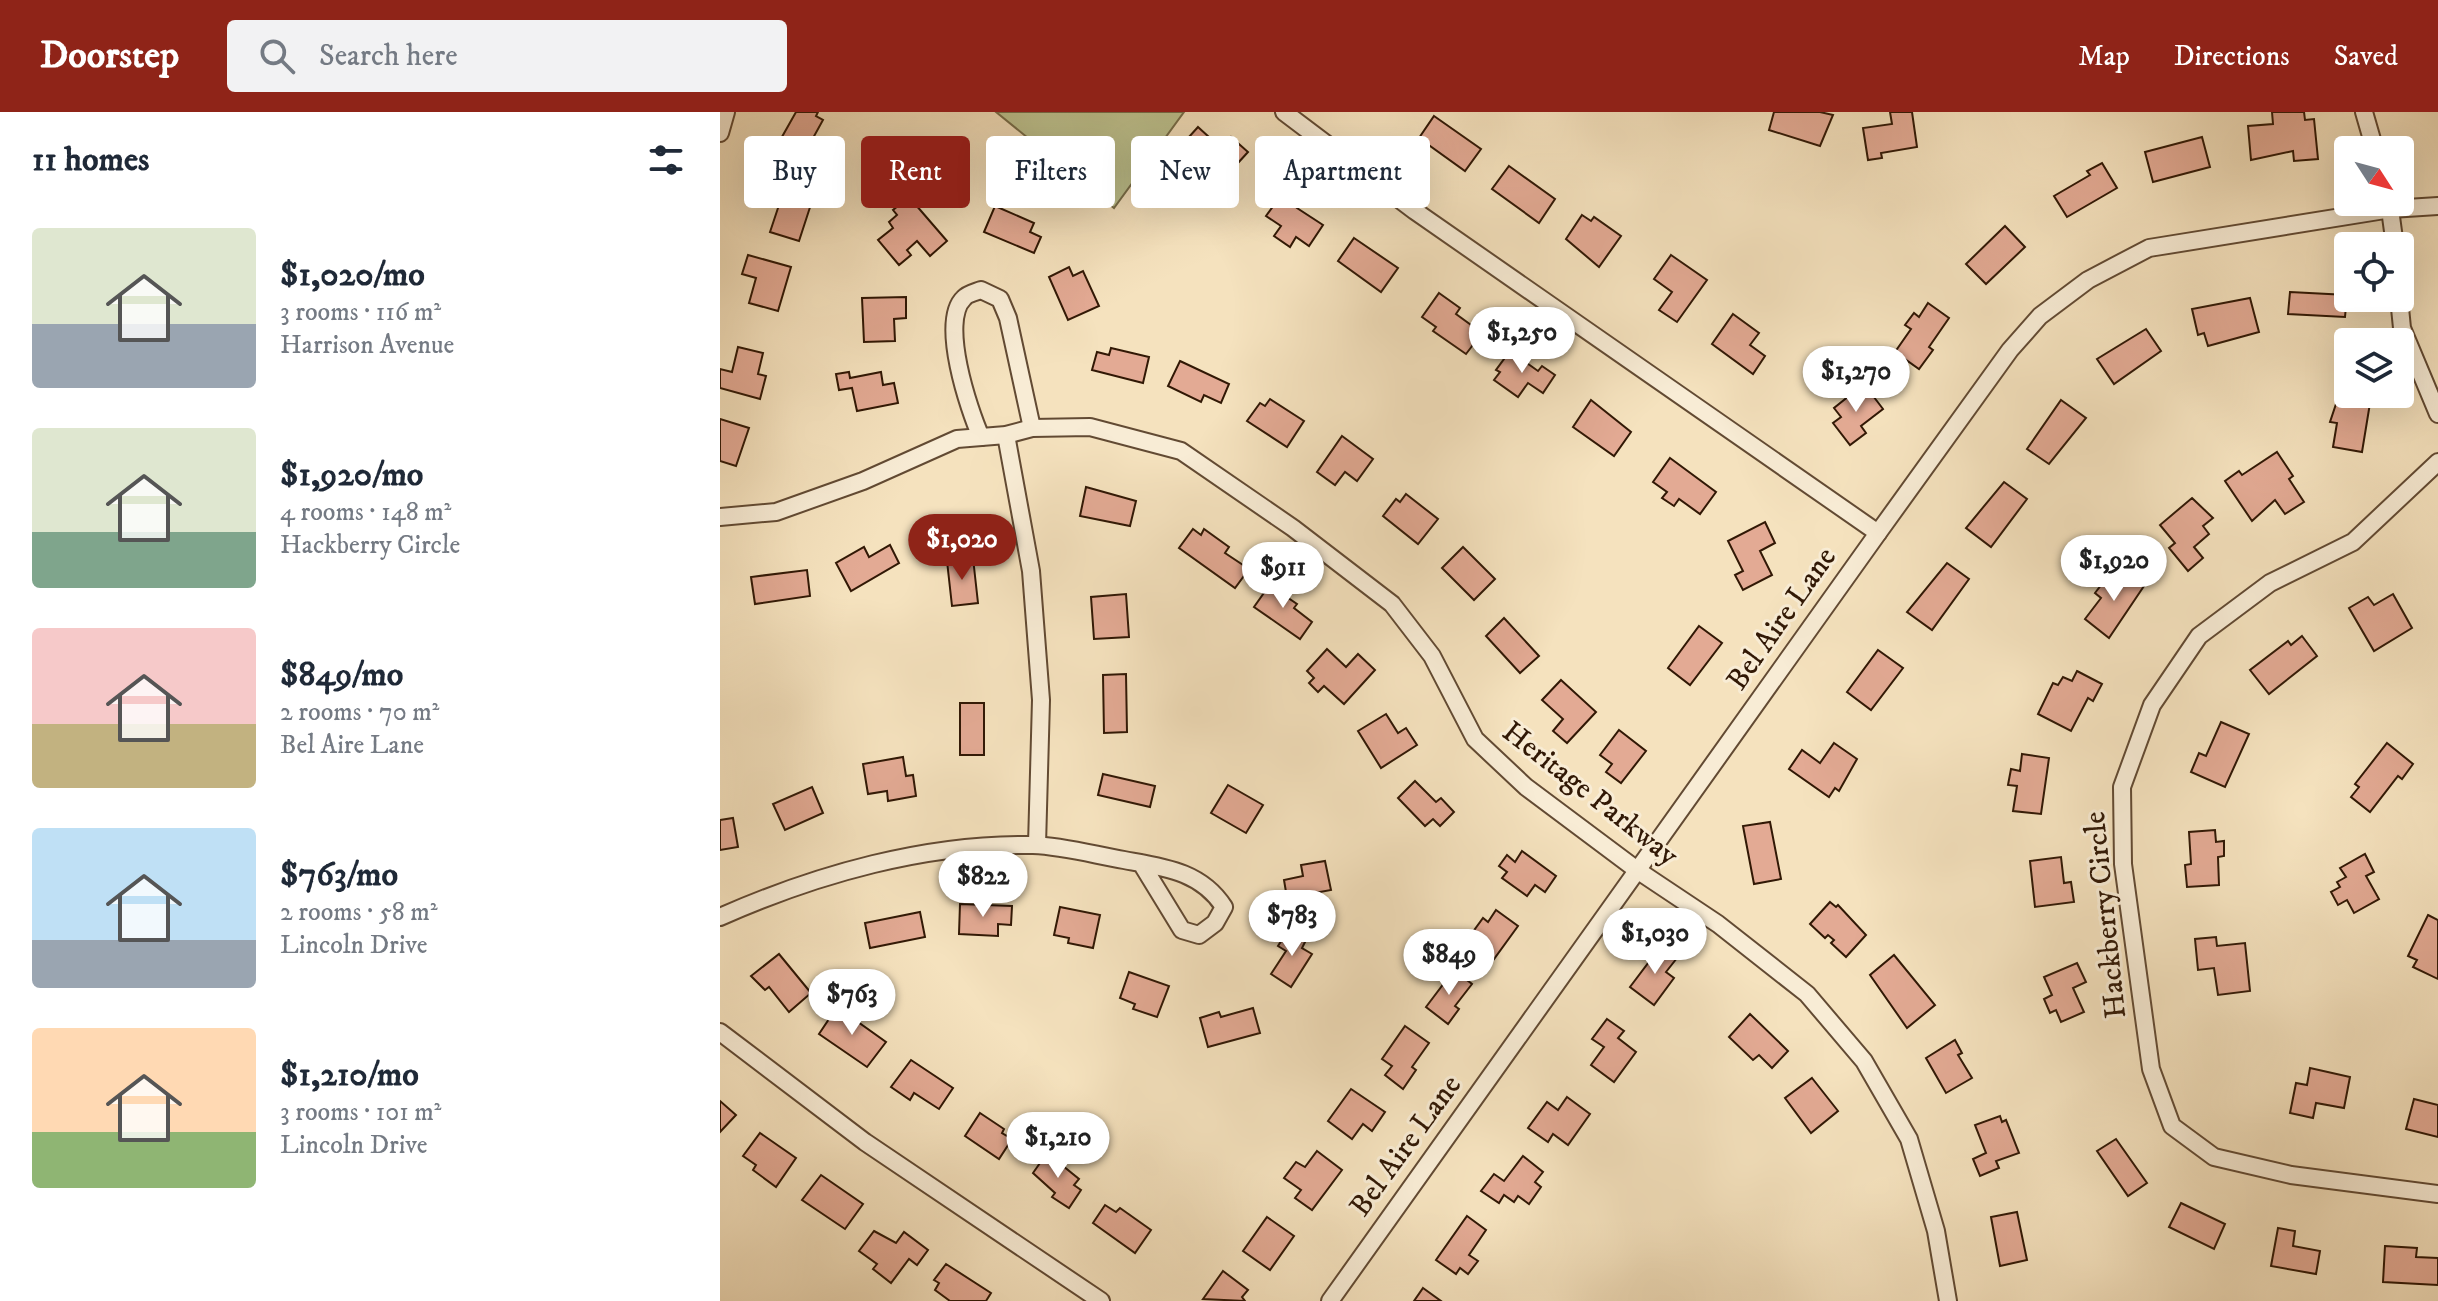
<!DOCTYPE html>
<html lang="en">
<head>
<meta charset="utf-8">
<style>
  :root { --surface:#fff; --page:#f2f2f3; --text:#1f2937; --muted:#747a83; --accent:#8f2418 }
  body { margin:0; font-family:"IM FELL DW Pica",serif; background:var(--page); color:var(--text); height:100vh; display:flex; flex-direction:column; font-size:30px; white-space:nowrap }
  * { box-sizing:border-box; margin:0 }
  p { font-size:26px; color:var(--muted) }
  .icon { flex:none; width:44px; height:44px; fill:none; stroke:currentColor; stroke-width:2; stroke-linecap:round; stroke-linejoin:round }
  .map { position:relative; flex:1; overflow:hidden }
  .details { display:flex; flex-direction:column; background:var(--surface); width:720px }
  .details>* { flex:none }
  .top-card { position:absolute; left:24px; top:24px; width:760px; height:72px; display:flex; gap:16px }
  .needle { width:52px; rotate:126deg }
  .controls { position:absolute; left:1614px; top:24px; display:grid; gap:16px }
  .controls a { display:grid; place-items:center; width:80px; height:80px; border-radius:8px; background:var(--surface); box-shadow:0 8px 32px #0002; font-size:40px }
  .price { position:absolute; translate:-50% -68px; padding:0 18px; border-radius:28px; background:#fff; color:#222; font-size:26px; line-height:52px; filter:drop-shadow(0 2px 4px #0008) }
  .price::after { content:''; position:absolute; left:50%; top:48px; width:24px; height:18px; margin-left:-12px; background:inherit; clip-path:polygon(0 0,100% 0,50% 100%) }
  .price.active { background:var(--accent); color:#fff }
  ul { padding:0; list-style:none }
  li { display:flex; align-items:center; gap:24px; height:200px; padding:0 32px }
  li span { display:grid; place-items:center; flex:none; width:224px; height:160px; border-radius:8px; color:#555 }
  li>.icon { margin-inline-start:auto }
  span .icon { width:96px; height:96px; fill:#fffc; stroke-width:1 }
  li b { font-size:34px }
  h2 { display:flex; justify-content:space-between; align-items:center; height:96px; padding:0 32px; font-size:34px }
  .tag { padding:0 28px; border-radius:8px; background:var(--surface); box-shadow:0 8px 32px #0002; font-size:28px; line-height:72px }
  .tag.active { background:var(--accent); color:#fff }
  header { display:flex; align-items:center; gap:48px; box-sizing:border-box; height:112px; padding:0 40px; background:var(--accent); color:#fff }
  header strong { font-size:38px }
  nav { display:flex; gap:44px; margin-inline-start:auto; font-size:28px }
  .search { width:560px; height:72px; background:var(--page); display:flex; align-items:center; gap:20px; box-sizing:border-box; padding:0 28px; border-radius:8px; color:var(--muted); font-size:30px }
  main { display:flex; flex:1; min-height:0 }
  .map>svg:first-child { display:block }
  .green { fill:#bec390; stroke:#786e4a; stroke-width:2 }
  .building { fill:#e3aa94; stroke:#311805; stroke-width:2 }
  .lines { fill:none; stroke-linecap:round; stroke-linejoin:round }
  .street-casing { stroke:#624a33; stroke-width:20 }
  .street { stroke:#f8ecd5; stroke-width:16 }
  .labels { text-anchor:middle; dominant-baseline:central; stroke-width:6; stroke-linejoin:round; paint-order:stroke }
  .street-label { font-size:30px; fill:#311805; stroke:#f8ecd5 }
</style>
</head>
<body>
<header>
<strong>Doorstep</strong>
<div class="search"><svg class="icon" aria-label="search" viewBox="0 0 24 24"><circle cx="10" cy="10" r="6"/><path d="M15 15l6 6"/></svg>Search here</div>
<nav><a>Map</a><a>Directions</a><a>Saved</a></nav>
</header>
<main>
<section class="details">
<h2>11 homes<svg class="icon" aria-label="filters" viewBox="0 0 24 24"><path d="M4 7h16M4 17h16"/><circle cx="9" cy="7" r="2"/><circle cx="15" cy="17" r="2"/></svg></h2>
<ul>
<li><span style="background:linear-gradient(#dfe7d0 60%,#9aa5b1 0)"><svg class="icon" aria-label="home" viewBox="0 0 24 24"><path d="M3 11l9-7 9 7M6 9v11h12V9"/></svg></span><div><b>$1,020/mo</b><p>3 rooms · 116 m²</p><p>Harrison Avenue</p></div></li>
<li><span style="background:linear-gradient(#dfe7d0 65%,#7fa58c 0)"><svg class="icon" aria-label="home" viewBox="0 0 24 24"><path d="M3 11l9-7 9 7M6 9v11h12V9"/></svg></span><div><b>$1,920/mo</b><p>4 rooms · 148 m²</p><p>Hackberry Circle</p></div></li>
<li><span style="background:linear-gradient(#f6c9c9 60%,#c2b280 0)"><svg class="icon" aria-label="home" viewBox="0 0 24 24"><path d="M3 11l9-7 9 7M6 9v11h12V9"/></svg></span><div><b>$849/mo</b><p>2 rooms · 70 m²</p><p>Bel Aire Lane</p></div></li>
<li><span style="background:linear-gradient(#bfe0f5 70%,#9aa5b1 0)"><svg class="icon" aria-label="home" viewBox="0 0 24 24"><path d="M3 11l9-7 9 7M6 9v11h12V9"/></svg></span><div><b>$763/mo</b><p>2 rooms · 58 m²</p><p>Lincoln Drive</p></div></li>
<li><span style="background:linear-gradient(#ffd9b3 65%,#8fb573 0)"><svg class="icon" aria-label="home" viewBox="0 0 24 24"><path d="M3 11l9-7 9 7M6 9v11h12V9"/></svg></span><div><b>$1,210/mo</b><p>3 rooms · 101 m²</p><p>Lincoln Drive</p></div></li>
</ul>
</section>
<div class="map">
<svg width="1718" height="1189" viewBox="0 0 1718 1189">
  <rect width="100%" height="100%" fill="#f5e2be"/>
  <filter id="stains"><feTurbulence type="fractalNoise" baseFrequency=".0025" numOctaves="4"/><feColorMatrix values="0 0 0 0 .2 0 0 0 0 .09 0 0 0 0 .02 0 0 0 .5 -.17"/></filter>
  <radialGradient id="worn" r=".72"><stop offset=".6" stop-color="#630" stop-opacity="0"/><stop offset="1" stop-color="#630" stop-opacity=".3"/></radialGradient>
  <!-- green -->
  <polygon class="green" points="276,0 464,0 394,96"/>
  <!-- building -->
  <g class="building">
    <polygon points="76,0 98,0 96,4 103,8 82,46 58,32"/>
    <polygon points="1054,0 1100,0 1113,3 1100,34 1049,18"/>
    <polygon points="1170,0 1192,0 1197,35 1161,41 1162,46 1148,48 1143,16 1172,12"/>
    <polygon points="1552,0 1584,0 1585,8 1594,7 1598,47 1574,49 1573,39 1531,48 1528,14 1553,12"/>
    <polygon points="714,4 761,37 745,59 699,26"/>
    <polygon points="478,15 501,36 511,25 528,40 507,63 499,56 488,68 462,45 465,42 459,36"/>
    <polygon points="1482,25 1490,55 1433,70 1425,40"/>
    <polygon points="1382,51 1397,76 1347,105 1334,84 1370,63 1367,59"/>
    <polygon points="789,54 835,87 819,111 772,77"/>
    <polygon points="50,68 94,83 79,129 50,120 59,93 43,88"/>
    <polygon points="567,75 584,86 577,96 603,113 589,134 576,125 570,135 554,124 561,114 546,104"/>
    <polygon points="189,85 227,129 210,144 197,129 187,138 191,143 179,153 158,128 173,116 169,110 177,103 173,98"/>
    <polygon points="275,94 314,111 310,120 321,125 314,141 264,120"/>
    <polygon points="862,103 871,109 874,105 901,124 879,155 846,127"/>
    <polygon points="1285,114 1305,135 1266,172 1246,152"/>
    <polygon points="634,126 678,156 661,180 618,149"/>
    <polygon points="28,143 71,155 58,199 29,191 36,166 22,162"/>
    <polygon points="951,143 987,168 957,210 939,198 952,180 934,167"/>
    <polygon points="349,155 353,164 363,159 379,194 348,208 329,165"/>
    <polygon points="1570,180 1627,183 1625,205 1568,202"/>
    <polygon points="719,181 740,196 736,202 762,221 746,242 713,219 716,215 702,205"/>
    <polygon points="186,185 186,206 174,207 175,229 144,230 142,186"/>
    <polygon points="1530,186 1539,220 1488,234 1484,221 1478,223 1472,197"/>
    <polygon points="1208,191 1229,206 1209,235 1213,238 1199,257 1175,240 1191,217 1185,213 1194,201 1199,205"/>
    <polygon points="1013,202 1039,221 1030,233 1045,244 1033,262 992,232"/>
    <polygon points="1426,217 1441,239 1394,272 1377,247"/>
    <polygon points="18,235 43,241 38,262 46,264 40,287 0,276 0,257 12,260"/>
    <polygon points="391,236 429,245 423,271 372,258 377,240 389,243"/>
    <polygon points="790,239 818,259 822,254 835,263 823,281 808,271 798,285 774,268 780,260 776,258"/>
    <polygon points="460,249 509,272 501,291 484,283 481,290 448,274"/>
    <polygon points="129,260 130,266 161,260 163,273 174,271 178,291 137,299 132,276 119,278 116,262"/>
    <polygon points="1144,272 1163,297 1141,314 1146,321 1130,333 1113,311 1121,305 1114,296"/>
    <polygon points="1620,280 1651,285 1642,340 1613,335 1617,311 1610,310"/>
    <polygon points="550,287 584,309 567,335 527,309 540,291 545,294"/>
    <polygon points="871,288 911,320 894,344 853,315"/>
    <polygon points="1341,288 1366,306 1329,352 1307,337"/>
    <polygon points="0,307 29,316 16,354 0,349"/>
    <polygon points="622,324 653,347 637,369 625,360 615,373 597,360"/>
    <polygon points="1557,340 1573,364 1569,367 1584,390 1565,402 1555,388 1532,409 1505,369 1519,359 1522,363"/>
    <polygon points="950,346 996,380 980,402 959,387 954,394 942,386 947,380 933,370"/>
    <polygon points="1284,370 1307,387 1271,435 1246,416"/>
    <polygon points="366,375 416,389 410,414 360,404"/>
    <polygon points="686,382 718,407 698,432 663,404 676,387 680,390"/>
    <polygon points="1472,386 1493,406 1483,414 1489,422 1474,435 1483,446 1468,459 1449,436 1455,431 1440,413"/>
    <polygon points="1045,410 1055,431 1040,439 1052,463 1023,478 1015,463 1023,459 1008,429"/>
    <polygon points="473,417 481,423 484,417 509,435 505,441 529,457 515,476 459,436"/>
    <polygon points="170,433 179,451 131,479 116,451 144,435 149,445"/>
    <polygon points="743,435 775,467 754,488 722,456"/>
    <polygon points="253,446 258,491 232,494 227,449"/>
    <polygon points="1227,451 1249,467 1212,518 1187,500"/>
    <polygon points="1402,457 1424,474 1389,526 1365,507 1381,486 1375,481 1385,468 1391,473"/>
    <polygon points="87,458 90,484 35,492 31,465"/>
    <polygon points="553,468 565,476 561,481 577,492 574,496 592,510 580,527 534,495"/>
    <polygon points="406,482 409,525 374,527 371,485"/>
    <polygon points="1673,482 1692,516 1654,539 1629,496 1648,485 1654,493"/>
    <polygon points="784,506 819,544 800,561 766,524"/>
    <polygon points="979,514 1002,531 970,573 948,556"/>
    <polygon points="1582,524 1597,544 1549,582 1530,558 1568,529 1571,533"/>
    <polygon points="607,537 626,555 638,542 655,558 624,592 604,574 598,580 589,571 594,566 587,559"/>
    <polygon points="1158,538 1183,556 1151,598 1127,580"/>
    <polygon points="1357,559 1382,572 1373,589 1368,586 1351,619 1318,602 1333,571 1338,573 1343,565 1352,569"/>
    <polygon points="406,562 407,620 384,621 383,563"/>
    <polygon points="841,568 876,600 847,631 833,619 843,607 822,588"/>
    <rect x="240" y="591" width="24" height="52"/>
    <polygon points="666,602 678,621 686,616 697,633 661,656 638,619"/>
    <polygon points="1501,610 1529,622 1505,675 1471,660 1479,641 1486,644"/>
    <polygon points="899,618 926,639 901,671 886,660 892,652 880,643"/>
    <polygon points="1114,631 1137,647 1119,679 1115,676 1109,685 1069,657 1082,638 1100,651"/>
    <polygon points="1667,631 1693,652 1682,667 1678,664 1650,700 1631,685 1639,675 1635,672"/>
    <polygon points="1302,642 1329,646 1321,702 1293,699 1297,674 1288,673 1291,657 1300,659"/>
    <polygon points="183,645 186,664 193,663 196,684 168,689 167,679 148,682 143,652"/>
    <polygon points="383,662 435,674 430,695 378,683"/>
    <polygon points="695,669 716,690 721,686 734,700 720,714 713,707 705,714 678,686"/>
    <polygon points="508,673 543,693 526,721 491,701"/>
    <polygon points="92,675 103,701 65,718 53,692"/>
    <polygon points="13,706 18,735 0,738 0,708"/>
    <polygon points="1050,710 1061,767 1034,772 1023,714"/>
    <polygon points="1495,718 1496,730 1504,729 1504,744 1498,745 1499,773 1467,775 1465,753 1471,752 1469,720"/>
    <polygon points="802,739 836,764 825,780 815,773 807,784 782,766 787,760 779,754 787,743 795,750"/>
    <polygon points="1645,742 1654,760 1646,764 1659,787 1634,801 1627,788 1618,793 1611,780 1620,775 1617,770 1626,765 1620,756"/>
    <polygon points="1341,745 1344,771 1351,770 1354,790 1315,795 1310,749"/>
    <polygon points="605,749 611,778 567,786 564,768 583,764 581,753"/>
    <polygon points="1110,790 1116,795 1118,793 1146,823 1126,845 1111,831 1114,828 1108,823 1105,826 1090,812"/>
    <polygon points="240,792 292,794 291,813 278,812 278,824 239,822"/>
    <polygon points="340,795 380,803 373,836 348,831 349,826 334,823"/>
    <polygon points="776,798 798,814 774,847 747,828 763,806 768,810"/>
    <polygon points="200,800 205,825 150,836 145,811"/>
    <polygon points="1708,803 1718,808 1718,867 1693,855 1697,848 1688,844"/>
    <polygon points="569,817 586,828 582,836 592,842 571,875 551,862 566,839 558,834"/>
    <polygon points="1496,825 1497,834 1525,831 1530,879 1498,883 1494,856 1478,858 1475,827"/>
    <polygon points="941,834 957,846 946,860 954,866 934,893 910,875"/>
    <polygon points="59,842 91,881 69,900 49,875 45,878 31,864"/>
    <polygon points="1174,843 1215,893 1187,916 1150,863"/>
    <polygon points="1357,851 1366,870 1353,876 1364,900 1341,910 1336,898 1330,901 1324,887 1332,883 1324,865"/>
    <polygon points="734,858 752,872 735,894 739,897 728,912 706,895"/>
    <polygon points="409,860 449,874 437,905 413,897 415,892 400,886"/>
    <polygon points="117,895 166,930 147,955 99,922"/>
    <polygon points="533,896 540,921 488,935 480,906 499,900 501,905"/>
    <polygon points="1030,902 1068,939 1052,956 1039,943 1033,948 1009,925"/>
    <polygon points="887,907 904,919 898,926 916,940 894,970 871,953 884,935 872,927"/>
    <polygon points="685,914 709,931 692,955 696,958 683,977 665,963 672,954 662,947"/>
    <polygon points="1235,928 1242,941 1238,943 1252,966 1226,981 1206,946"/>
    <polygon points="191,948 233,976 219,997 194,981 190,988 171,975"/>
    <polygon points="1590,956 1630,965 1624,996 1596,991 1593,1006 1570,1001 1576,971 1587,973"/>
    <polygon points="1092,966 1118,999 1091,1021 1065,986"/>
    <polygon points="631,977 665,1000 652,1019 643,1012 632,1027 608,1009"/>
    <polygon points="847,985 870,1002 848,1033 833,1022 828,1030 808,1016 827,990 838,998"/>
    <polygon points="1694,987 1718,993 1718,1025 1686,1017"/>
    <polygon points="0,989 16,1003 0,1020"/>
    <polygon points="260,1001 284,1017 282,1021 292,1027 279,1047 245,1024"/>
    <polygon points="1280,1004 1282,1010 1286,1008 1299,1041 1276,1049 1279,1056 1260,1064 1253,1047 1266,1041 1255,1013"/>
    <polygon points="40,1021 76,1046 56,1075 33,1058 36,1053 23,1044"/>
    <polygon points="1396,1027 1427,1071 1408,1084 1377,1039"/>
    <polygon points="597,1039 622,1058 592,1098 575,1086 581,1078 564,1066 576,1050 585,1055"/>
    <polygon points="327,1041 359,1067 354,1073 361,1078 349,1096 332,1085 335,1081 313,1061"/>
    <polygon points="803,1044 823,1060 815,1070 821,1075 809,1092 798,1084 794,1090 784,1083 779,1091 761,1079 774,1062 784,1069"/>
    <polygon points="101,1063 143,1092 125,1117 82,1088"/>
    <polygon points="1461,1091 1505,1112 1494,1137 1449,1115"/>
    <polygon points="385,1093 396,1100 400,1096 431,1118 415,1141 373,1111"/>
    <polygon points="1297,1100 1307,1148 1280,1154 1271,1105"/>
    <polygon points="747,1104 766,1118 749,1143 758,1149 748,1162 740,1156 736,1162 716,1148"/>
    <polygon points="547,1105 574,1124 550,1158 523,1139"/>
    <polygon points="1558,1116 1575,1119 1573,1134 1600,1139 1596,1162 1551,1154"/>
    <polygon points="154,1119 176,1131 184,1120 208,1138 197,1153 189,1147 171,1171 153,1157 157,1152 139,1139"/>
    <polygon points="1665,1134 1697,1136 1696,1145 1718,1146 1718,1173 1663,1170"/>
    <polygon points="226,1152 271,1181 266,1189 230,1189 215,1178 219,1171 214,1168"/>
    <polygon points="503,1159 528,1178 522,1185 525,1189 483,1187"/>
    <polygon points="703,1176 721,1189 694,1189"/>
  </g>
  <g class="lines">
    <!-- street casing -->
    <g class="street-casing">
      <g id="street">
        <polyline points="564,0 695,99 1158,421"/>
        <polyline points="1644,0 1655,38"/>
        <polyline points="0,21 6,0"/>
        <polyline points="1669,90 1675,134"/>
        <polyline points="1679,186 1682,216 1718,302"/>
        <polyline points="286,323 311,459 321,588 317,733"/>
        <path d="M261 325C249 298 219 209 244 186 247 182 256 180 261 178L280 187 288 206 312 316"/>
        <polyline points="1718,350 1633,430 1550,471 1479,524 1432,593 1402,675 1403,752 1431,957 1452,1014 1494,1045 1571,1063 1718,1082"/>
        <polyline points="0,405 56,400 143,369 237,327 286,323 312,316 370,315 461,339 573,416 672,492 712,544 755,627 806,675 917,758 998,812 1087,882 1144,949 1189,1027 1216,1119 1228,1189"/>
        <path d="M0 805C97 762 207 731 313 733 343 734 375 743 404 748 443 755 481 759 504 795L495 811 479 823 462 818 421 751"/>
        <polyline points="0,920 145,1030 381,1189"/>
        <polyline points="610,1189 1158,421 1290,238 1320,204 1368,168 1429,136 1671,97 1718,94"/>
      </g>
    </g>
    <!-- street -->
    <use href="#street" class="street"/>
  </g>
  <g class="labels">
    <!-- street labels -->
    <g class="street-label">
      <text transform="translate(1062 507) rotate(-55)">Bel Aire Lane</text>
      <text transform="translate(870 682) rotate(38)">Heritage Parkway</text>
      <text transform="translate(1386 803) rotate(-96)">Hackberry Circle</text>
      <text transform="translate(686 1034) rotate(-54)">Bel Aire Lane</text>
    </g>
  </g>
  <rect width="100%" height="100%" filter="url(#stains)"/>
  <rect width="100%" height="100%" fill="url(#worn)"/>
</svg>
<div class="controls">
<a><svg class="needle" viewBox="-14 -14 28 28"><path d="M0-13l5 13h-10z" fill="#e53935"/><path d="M0 13l5-13h-10z" fill="#747a83"/></svg></a>
<a><svg class="icon" aria-label="locate" viewBox="0 0 24 24"><circle cx="12" cy="12" r="6"/><path d="M12 2v4M12 18v4M2 12h4M18 12h4"/></svg></a>
<a><svg class="icon" aria-label="layers" viewBox="0 0 24 24"><path d="M12 4l9 5-9 5-9-5zM3 14l9 5 9-5"/></svg></a>
</div>
<b class="price" style="left:802px;top:263px">$1,250</b>
<b class="price" style="left:1136px;top:302px">$1,270</b>
<b class="price active" style="left:242px;top:470px">$1,020</b>
<b class="price" style="left:1394px;top:491px">$1,920</b>
<b class="price" style="left:563px;top:498px">$911</b>
<b class="price" style="left:263px;top:807px">$822</b>
<b class="price" style="left:572px;top:846px">$783</b>
<b class="price" style="left:935px;top:864px">$1,030</b>
<b class="price" style="left:729px;top:885px">$849</b>
<b class="price" style="left:132px;top:925px">$763</b>
<b class="price" style="left:338px;top:1068px">$1,210</b>
<div class="top-card">
<a class="tag">Buy</a>
<a class="tag active">Rent</a>
<a class="tag">Filters</a>
<a class="tag">New</a>
<a class="tag">Apartment</a>
</div>
</div>
</main>
</body>
</html>
